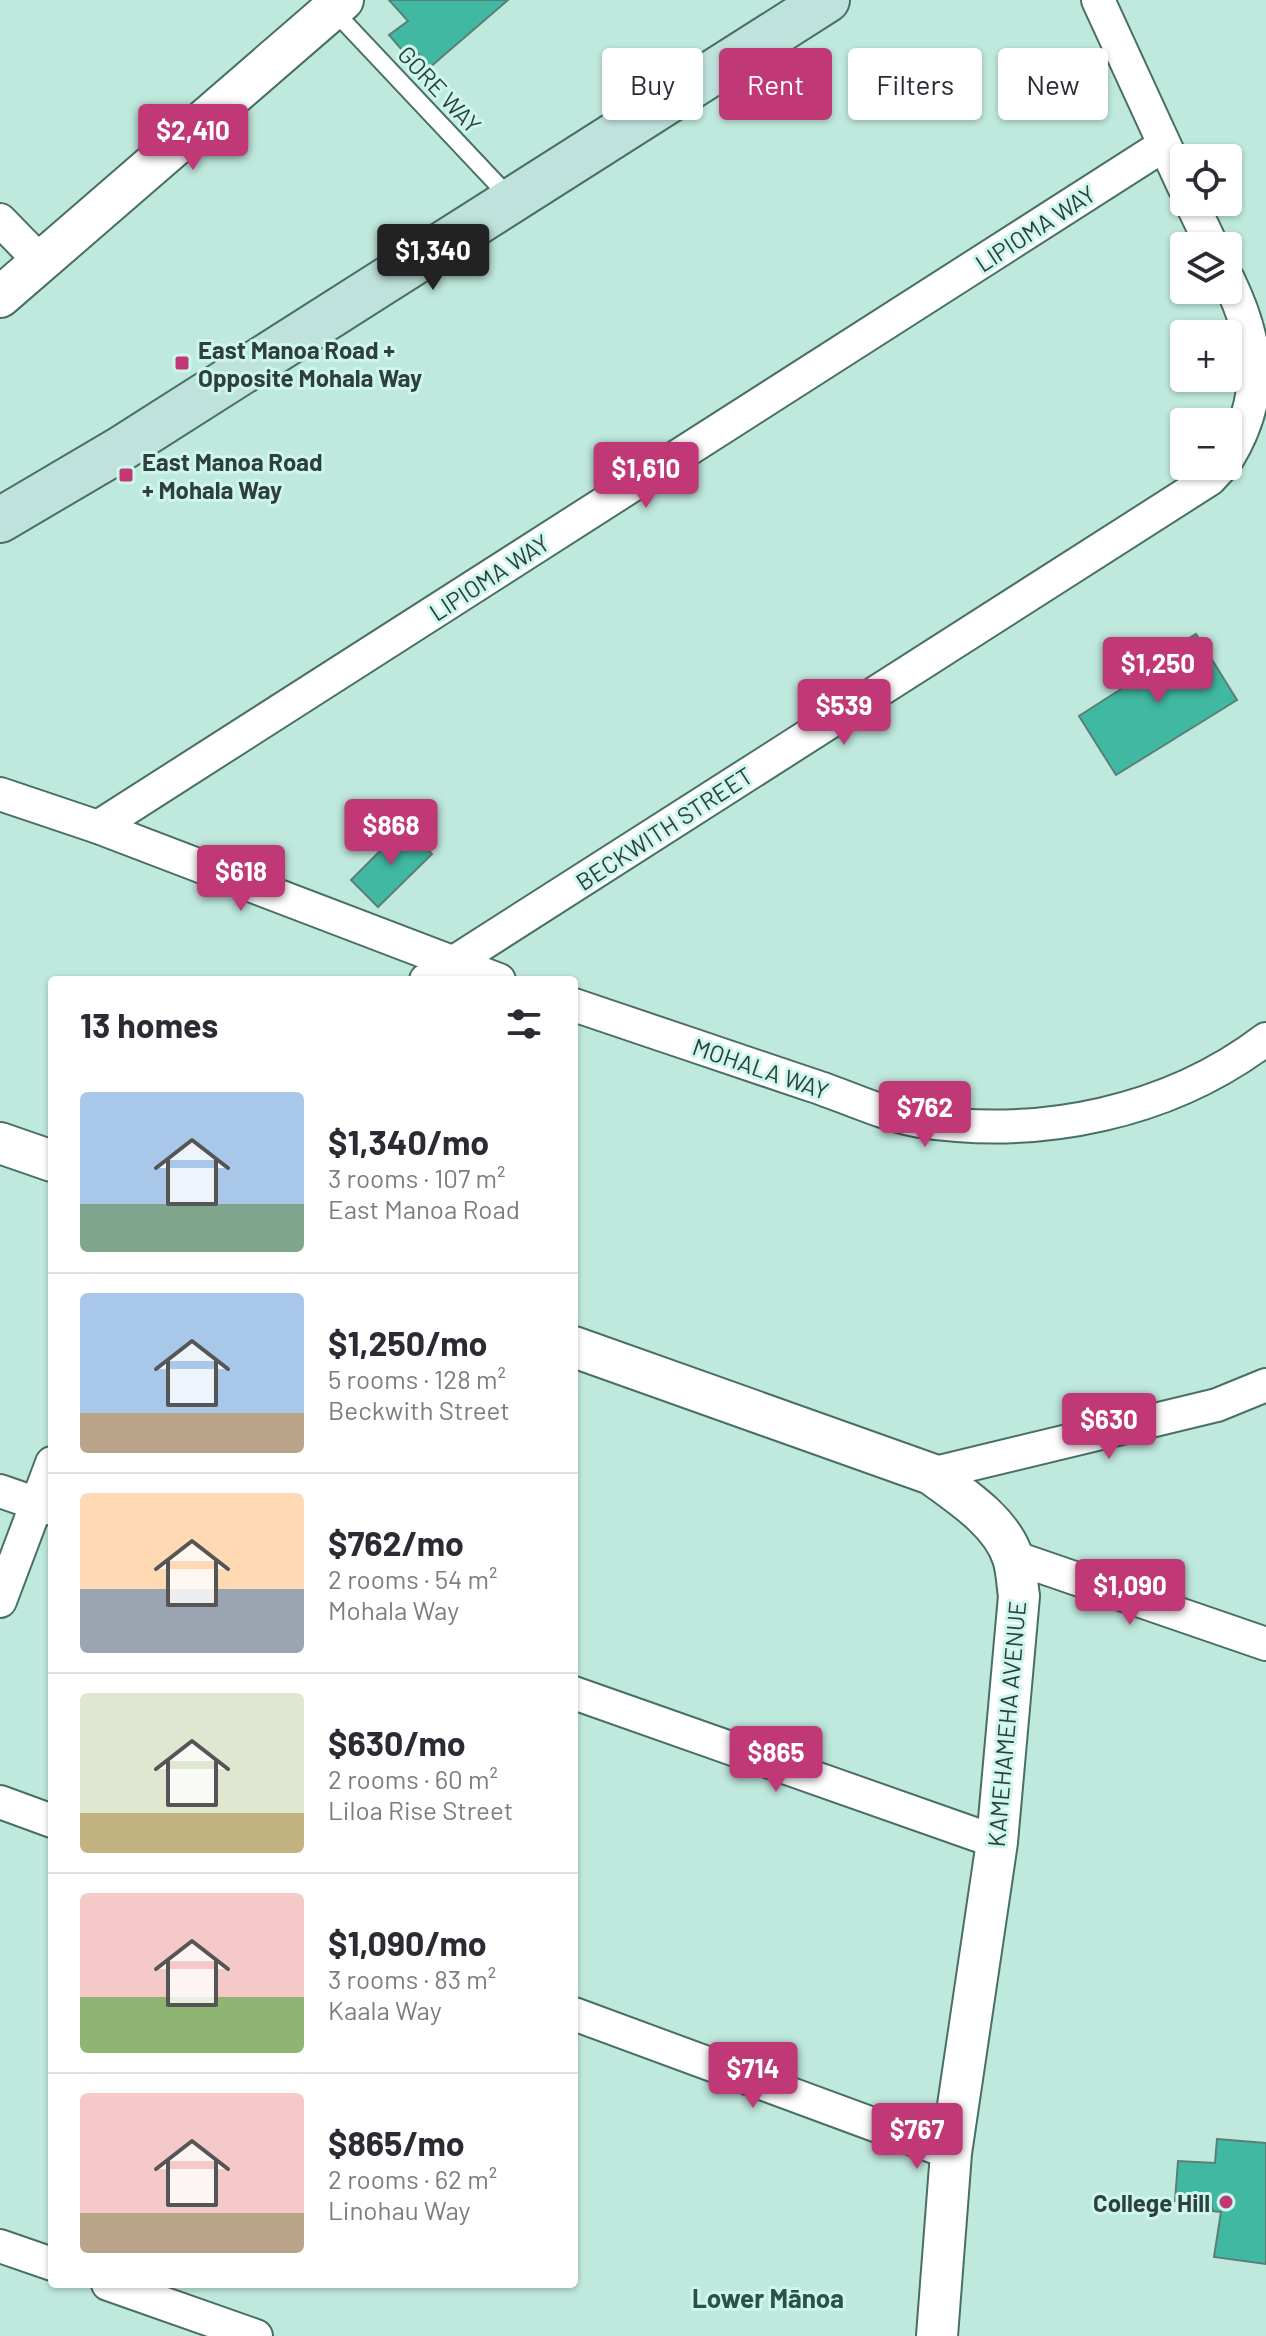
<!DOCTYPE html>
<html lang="en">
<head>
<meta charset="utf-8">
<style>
  :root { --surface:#fff; --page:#f7f7f7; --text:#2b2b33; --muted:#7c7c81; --line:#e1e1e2; --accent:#c03875 }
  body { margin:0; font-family:Barlow,sans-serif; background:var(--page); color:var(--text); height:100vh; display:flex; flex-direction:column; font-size:30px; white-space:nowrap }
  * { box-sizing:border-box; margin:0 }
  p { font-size:26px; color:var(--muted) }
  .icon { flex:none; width:44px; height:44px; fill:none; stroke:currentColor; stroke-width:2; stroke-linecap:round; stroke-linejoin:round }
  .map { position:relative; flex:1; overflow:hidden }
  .drawer { position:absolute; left:48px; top:976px; width:530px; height:1312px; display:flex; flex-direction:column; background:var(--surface); border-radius:8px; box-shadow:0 2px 6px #0004 }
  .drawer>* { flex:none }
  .guide { position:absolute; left:602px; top:48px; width:544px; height:72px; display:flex; gap:16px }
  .tools { position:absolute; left:1170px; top:144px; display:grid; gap:16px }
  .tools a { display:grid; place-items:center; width:72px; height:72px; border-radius:8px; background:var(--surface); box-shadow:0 2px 6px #0004; font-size:40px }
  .price { position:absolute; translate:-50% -68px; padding:0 18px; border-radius:8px; background:var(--accent); color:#fff; font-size:26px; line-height:52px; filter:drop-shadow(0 2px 4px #0008) }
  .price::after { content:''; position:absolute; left:50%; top:48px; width:24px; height:18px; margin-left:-12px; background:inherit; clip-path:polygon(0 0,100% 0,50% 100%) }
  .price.on { background:#222; color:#fff }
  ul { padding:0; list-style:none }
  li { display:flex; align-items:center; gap:24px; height:200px; padding:0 32px }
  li+li { border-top:2px solid var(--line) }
  li span { display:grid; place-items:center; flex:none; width:224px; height:160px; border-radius:8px; color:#555 }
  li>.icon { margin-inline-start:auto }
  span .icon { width:96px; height:96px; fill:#fffc; stroke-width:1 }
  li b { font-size:34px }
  h2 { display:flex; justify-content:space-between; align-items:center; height:96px; padding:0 32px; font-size:34px }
  .pill { padding:0 28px; border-radius:8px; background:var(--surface); box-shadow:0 2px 6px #0004; font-size:28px; line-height:72px }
  .pill.on { background:var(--accent); color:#fff }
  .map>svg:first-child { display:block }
  .building { fill:#41b9a2; stroke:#598076; stroke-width:2 }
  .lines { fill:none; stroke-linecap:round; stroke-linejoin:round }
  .service-casing { stroke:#496f65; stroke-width:20 }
  .minor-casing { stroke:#496f65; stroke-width:36 }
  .tertiary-casing { stroke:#496f65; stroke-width:44 }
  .secondary-casing { stroke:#496f65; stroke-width:48 }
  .service { stroke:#fff; stroke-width:16 }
  .minor { stroke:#fff; stroke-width:32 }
  .tertiary { stroke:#fff; stroke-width:40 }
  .secondary { stroke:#bfe3dc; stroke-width:44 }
  .poi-dot { fill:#c03875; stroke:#cdf7ec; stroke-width:3 }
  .labels { text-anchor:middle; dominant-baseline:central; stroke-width:6; stroke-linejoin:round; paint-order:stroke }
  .street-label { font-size:24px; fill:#2f3f3b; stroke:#cdf7ec }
  .poi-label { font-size:24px; font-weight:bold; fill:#2f3f3b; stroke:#cdf7ec; text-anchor:start }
  .neighbourhood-label { font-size:26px; font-weight:bold; fill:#2c5149; stroke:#cdf7ec }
</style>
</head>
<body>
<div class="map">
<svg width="1266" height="2336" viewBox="0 0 1266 2336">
  <rect width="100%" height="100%" fill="#c0e9de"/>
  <!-- building -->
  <g class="building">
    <polygon points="389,0 508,0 429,68 416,51 408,57 389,35 408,21"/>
    <polygon points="1196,634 1237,700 1116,775 1079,716 1121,689 1117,683"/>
    <polygon points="404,827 432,854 378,907 351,880"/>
    <polygon points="1217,2139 1266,2143 1266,2264 1214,2257 1221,2212 1213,2211 1211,2204 1175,2201 1178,2161 1215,2163"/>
  </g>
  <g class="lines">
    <!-- service casing -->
    <g class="service-casing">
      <polyline id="service" points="333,10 512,200"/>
    </g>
    <!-- minor casing -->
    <g class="minor-casing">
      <g id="minor">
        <polyline points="1098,0 1184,187"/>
        <polyline points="1191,202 1212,246"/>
        <polyline points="0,220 40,261"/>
        <path d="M1228 279C1259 343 1266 395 1228 458"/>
        <polyline points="0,794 98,827 499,980"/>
        <polyline points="98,827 1164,145"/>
        <polyline points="426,980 1210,479 1222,466"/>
        <path d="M574 1005C653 1032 732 1058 811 1085 846 1096 884 1115 920 1121 1040 1139 1169 1113 1266 1039"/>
        <polyline points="931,1474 1217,1405 1266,1385"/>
        <polyline points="0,1491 52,1509"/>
        <polyline points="1013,1557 1266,1644"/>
        <polyline points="0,1601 52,1463"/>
        <polyline points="574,1693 997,1842"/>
        <polyline points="0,1802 52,1821"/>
        <polyline points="574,2014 951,2153"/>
        <polyline points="0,2246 52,2264"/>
        <polyline points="108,2284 256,2336"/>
      </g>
    </g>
    <!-- tertiary casing -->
    <g class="tertiary-casing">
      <g id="tertiary">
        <polyline points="0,297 343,0"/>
        <polyline points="0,1143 52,1161"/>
        <path d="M574 1347 931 1474C960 1495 1002 1522 1013 1558 1017 1570 1017 1584 1019 1596L997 1842 951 2153 937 2336"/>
      </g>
    </g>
    <!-- secondary casing -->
    <g class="secondary-casing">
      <polyline id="secondary" points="0,520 119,450 827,0"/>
    </g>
    <!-- service -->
    <use href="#service" class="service"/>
    <!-- minor -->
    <use href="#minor" class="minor"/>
    <!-- tertiary -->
    <use href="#tertiary" class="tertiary"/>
    <!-- secondary -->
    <use href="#secondary" class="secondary"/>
  </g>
  <!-- markers -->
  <g class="poi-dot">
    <rect x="174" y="355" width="16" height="16" rx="4"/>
    <rect x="118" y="467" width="16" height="16" rx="4"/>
    <circle cx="1226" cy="2202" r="8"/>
  </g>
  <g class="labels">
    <!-- street labels -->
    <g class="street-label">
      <text transform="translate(440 89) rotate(47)">GORE WAY</text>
      <text transform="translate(1035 228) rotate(-33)">LIPIOMA WAY</text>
      <text transform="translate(489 577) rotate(-33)">LIPIOMA WAY</text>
      <text transform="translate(664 828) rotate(-33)">BECKWITH STREET</text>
      <text transform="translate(761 1068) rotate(19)">MOHALA WAY</text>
      <text transform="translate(1006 1724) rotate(-85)">KAMEHAMEHA AVENUE</text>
    </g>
    <!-- poi labels -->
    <g class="poi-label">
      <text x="198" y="349">East Manoa Road +<tspan x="198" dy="28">Opposite Mohala Way</tspan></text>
      <text x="142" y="461">East Manoa Road<tspan x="142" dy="28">+ Mohala Way</tspan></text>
      <text x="1210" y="2202" text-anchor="end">College Hill</text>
    </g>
    <!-- neighbourhood labels -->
    <g class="neighbourhood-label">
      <text x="768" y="2297">Lower Mānoa</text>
    </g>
  </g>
</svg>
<div class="tools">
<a><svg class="icon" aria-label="locate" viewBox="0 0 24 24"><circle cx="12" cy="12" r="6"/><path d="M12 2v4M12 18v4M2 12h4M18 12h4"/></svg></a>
<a><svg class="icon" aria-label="layers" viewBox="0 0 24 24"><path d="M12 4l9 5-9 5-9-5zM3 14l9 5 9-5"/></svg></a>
<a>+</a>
<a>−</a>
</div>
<b class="price" style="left:193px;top:172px">$2,410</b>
<b class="price on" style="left:433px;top:292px">$1,340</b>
<b class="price" style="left:646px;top:510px">$1,610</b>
<b class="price" style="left:1158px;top:705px">$1,250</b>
<b class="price" style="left:844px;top:747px">$539</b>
<b class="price" style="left:391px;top:867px">$868</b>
<b class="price" style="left:241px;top:913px">$618</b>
<b class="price" style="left:925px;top:1149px">$762</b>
<b class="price" style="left:1109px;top:1461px">$630</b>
<b class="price" style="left:1130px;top:1627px">$1,090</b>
<b class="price" style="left:776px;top:1794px">$865</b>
<b class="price" style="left:753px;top:2110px">$714</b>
<b class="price" style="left:917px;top:2171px">$767</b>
<div class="guide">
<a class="pill">Buy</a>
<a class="pill on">Rent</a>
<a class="pill">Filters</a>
<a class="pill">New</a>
</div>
<section class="drawer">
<h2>13 homes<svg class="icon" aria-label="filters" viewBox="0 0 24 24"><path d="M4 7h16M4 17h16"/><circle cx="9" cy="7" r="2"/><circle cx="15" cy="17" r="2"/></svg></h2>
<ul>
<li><span style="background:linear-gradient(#a9c7e8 70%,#7fa58c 0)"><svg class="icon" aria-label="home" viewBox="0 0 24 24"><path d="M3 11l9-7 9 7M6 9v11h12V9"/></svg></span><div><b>$1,340/mo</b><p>3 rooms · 107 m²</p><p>East Manoa Road</p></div></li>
<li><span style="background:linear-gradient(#a9c7e8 75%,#b9a48a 0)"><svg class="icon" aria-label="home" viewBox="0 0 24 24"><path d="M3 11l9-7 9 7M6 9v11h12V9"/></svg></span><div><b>$1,250/mo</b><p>5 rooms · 128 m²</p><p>Beckwith Street</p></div></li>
<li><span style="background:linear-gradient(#ffd9b3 60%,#9aa5b1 0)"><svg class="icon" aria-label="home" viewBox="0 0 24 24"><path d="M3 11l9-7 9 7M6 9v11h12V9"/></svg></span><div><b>$762/mo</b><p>2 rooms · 54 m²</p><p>Mohala Way</p></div></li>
<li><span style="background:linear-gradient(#dfe7d0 75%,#c2b280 0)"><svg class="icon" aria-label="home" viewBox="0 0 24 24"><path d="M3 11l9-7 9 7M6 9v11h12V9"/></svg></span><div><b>$630/mo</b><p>2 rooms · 60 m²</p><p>Liloa Rise Street</p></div></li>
<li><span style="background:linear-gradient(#f6c9c9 65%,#8fb573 0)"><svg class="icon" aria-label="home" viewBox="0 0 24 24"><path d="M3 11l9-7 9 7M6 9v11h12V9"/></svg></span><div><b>$1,090/mo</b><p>3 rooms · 83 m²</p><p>Kaala Way</p></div></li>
<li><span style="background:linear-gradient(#f6c9c9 75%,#b9a48a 0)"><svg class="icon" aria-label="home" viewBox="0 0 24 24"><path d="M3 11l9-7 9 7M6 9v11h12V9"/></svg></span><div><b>$865/mo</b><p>2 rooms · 62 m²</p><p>Linohau Way</p></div></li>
</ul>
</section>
</div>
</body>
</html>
